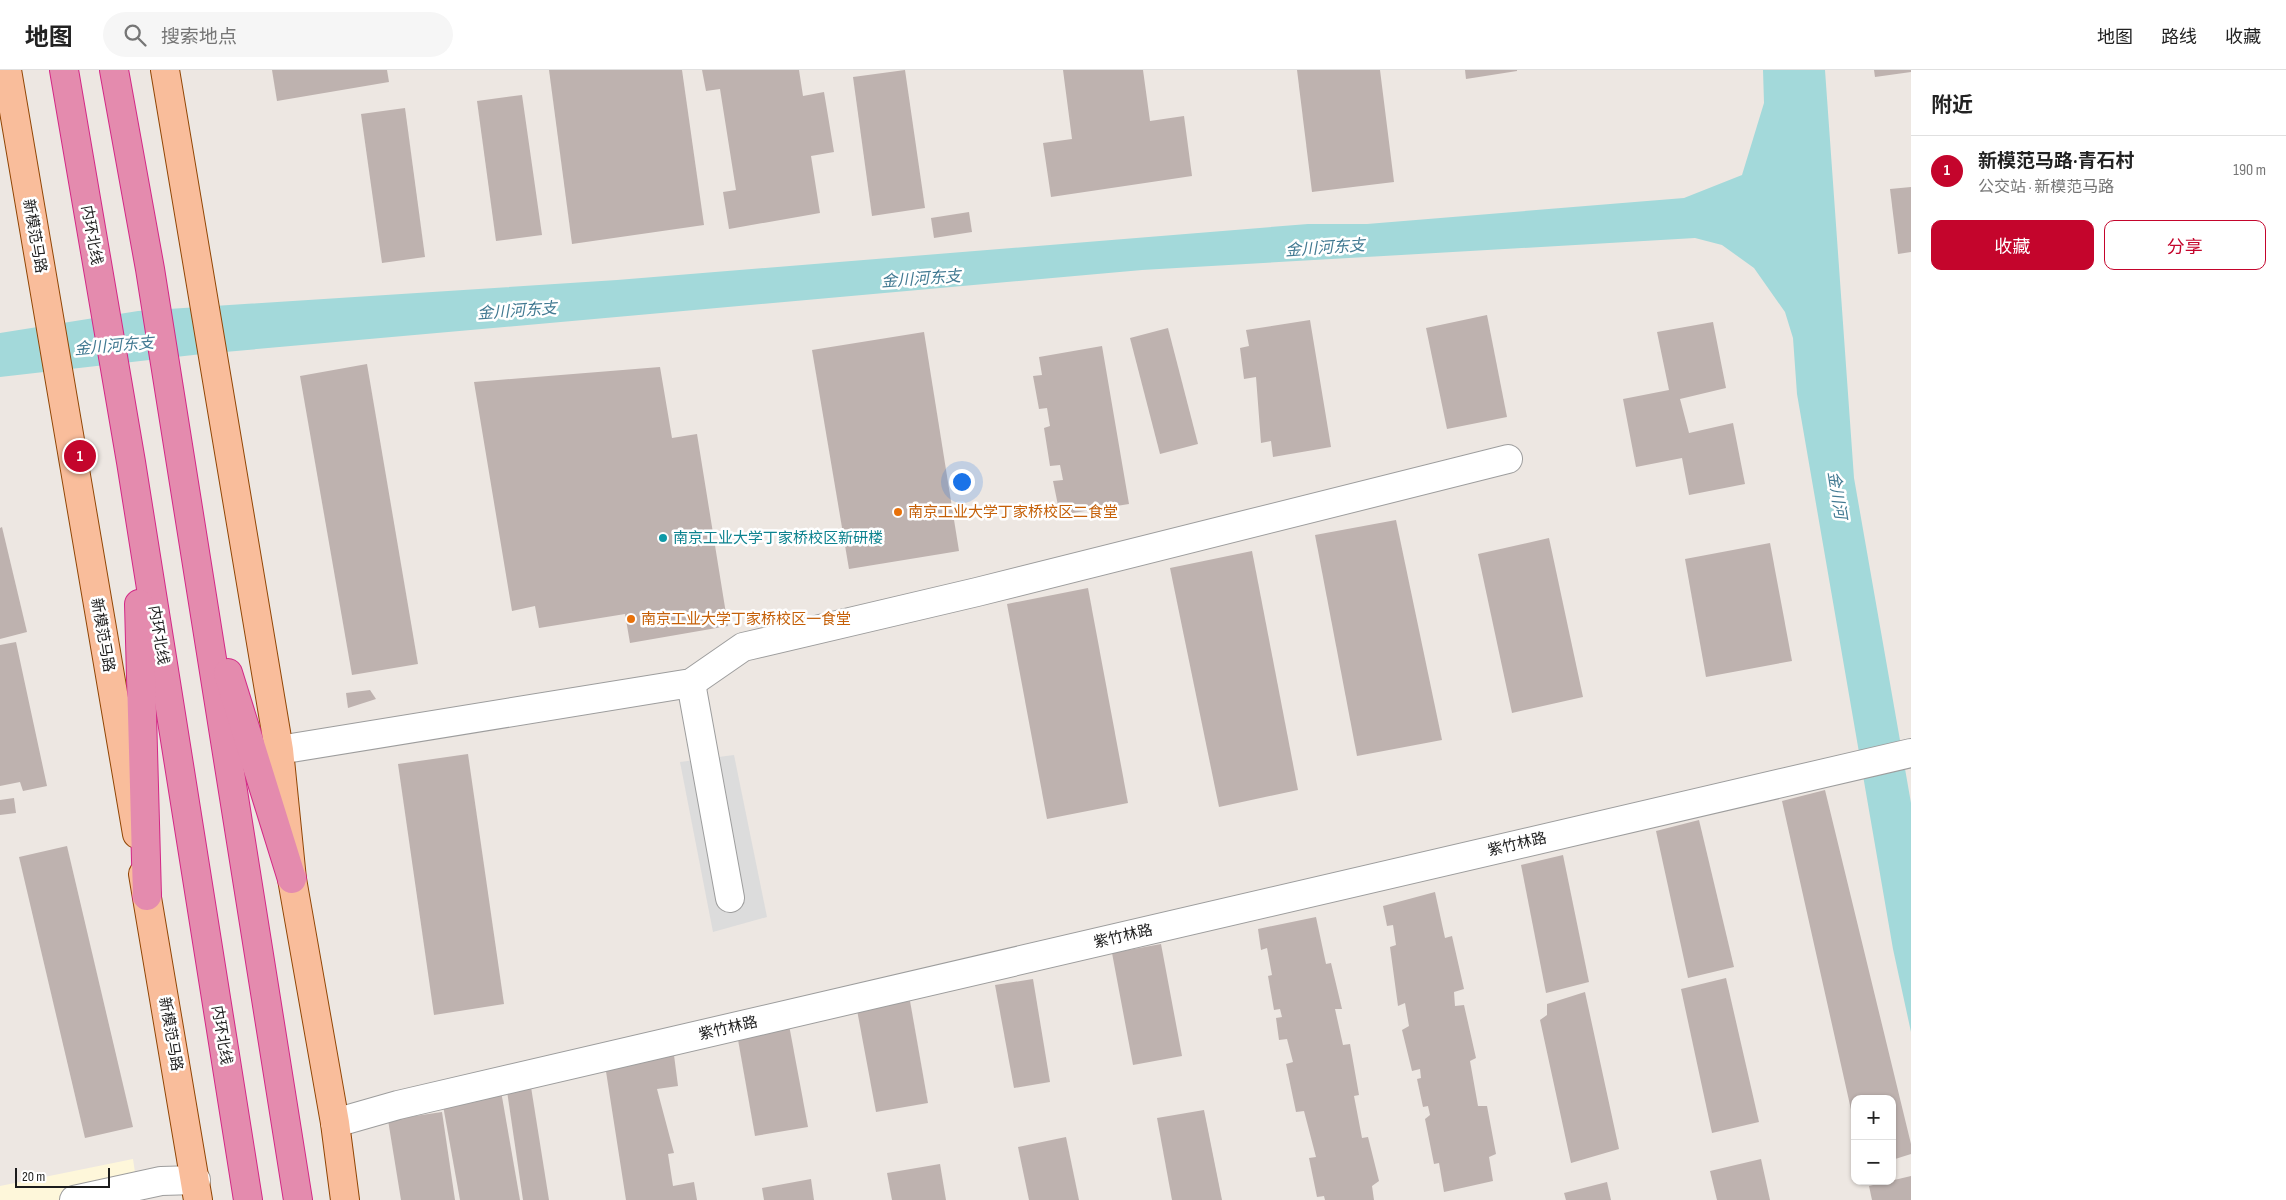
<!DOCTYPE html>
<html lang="zh">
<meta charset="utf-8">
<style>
:root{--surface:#fff;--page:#f6f6f6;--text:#222;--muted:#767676;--line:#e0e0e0;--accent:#c4052c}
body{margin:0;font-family:"Sofia Sans Condensed","Noto Sans SC",sans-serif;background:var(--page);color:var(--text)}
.controls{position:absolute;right:15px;bottom:15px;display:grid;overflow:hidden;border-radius:10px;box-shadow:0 1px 4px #0004}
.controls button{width:45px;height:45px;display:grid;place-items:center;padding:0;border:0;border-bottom:1px solid var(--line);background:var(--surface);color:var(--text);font:25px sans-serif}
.scale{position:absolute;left:15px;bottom:12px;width:95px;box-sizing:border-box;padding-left:5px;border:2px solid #1c1c1c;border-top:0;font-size:14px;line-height:18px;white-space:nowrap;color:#1c1c1c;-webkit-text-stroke:4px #fff;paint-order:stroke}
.you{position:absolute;left:961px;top:411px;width:18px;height:18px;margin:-12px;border:4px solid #fff;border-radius:50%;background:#1a73e8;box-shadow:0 0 0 8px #1a73e833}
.badge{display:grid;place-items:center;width:32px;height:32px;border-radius:50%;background:var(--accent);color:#fff;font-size:16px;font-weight:700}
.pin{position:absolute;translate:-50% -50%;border:2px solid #fff;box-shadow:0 1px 5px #0006}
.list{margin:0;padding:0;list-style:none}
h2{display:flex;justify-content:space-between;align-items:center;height:65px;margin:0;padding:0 20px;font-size:21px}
h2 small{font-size:16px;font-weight:400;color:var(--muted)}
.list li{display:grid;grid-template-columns:32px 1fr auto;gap:15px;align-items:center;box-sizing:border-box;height:70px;padding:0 20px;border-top:1px solid var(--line)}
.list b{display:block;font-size:19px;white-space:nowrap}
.list p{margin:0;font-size:16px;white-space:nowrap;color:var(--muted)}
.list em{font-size:16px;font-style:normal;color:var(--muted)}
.actions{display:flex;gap:10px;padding:15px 20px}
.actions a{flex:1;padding:11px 0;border:1px solid var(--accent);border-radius:10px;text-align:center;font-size:18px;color:var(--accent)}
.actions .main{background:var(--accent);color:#fff}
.icon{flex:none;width:28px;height:28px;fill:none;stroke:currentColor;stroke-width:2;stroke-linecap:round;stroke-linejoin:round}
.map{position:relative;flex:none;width:1911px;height:1130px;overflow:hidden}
header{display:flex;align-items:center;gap:30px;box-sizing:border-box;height:70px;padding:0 25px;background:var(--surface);border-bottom:1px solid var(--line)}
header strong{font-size:24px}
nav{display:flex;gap:28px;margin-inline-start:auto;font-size:18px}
.search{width:350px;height:45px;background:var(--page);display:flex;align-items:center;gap:12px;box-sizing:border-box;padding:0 18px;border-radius:28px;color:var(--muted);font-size:19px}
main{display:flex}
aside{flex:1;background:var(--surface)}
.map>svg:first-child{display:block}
.education{fill:#fef7da}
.parking{fill:#dcdcdc}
.water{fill:#a3d9da}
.building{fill:#beb2af}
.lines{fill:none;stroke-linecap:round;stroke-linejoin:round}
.minor-casing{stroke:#9d9d9d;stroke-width:30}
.major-casing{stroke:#914504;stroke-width:30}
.highway-casing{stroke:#d32886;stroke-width:30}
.minor{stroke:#fff;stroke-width:28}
.major{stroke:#f9bd9b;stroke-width:28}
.highway{stroke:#e48bae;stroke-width:28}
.food-dot{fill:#e8710a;stroke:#fff;stroke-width:2}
.culture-dot{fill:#0f9aa8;stroke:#fff;stroke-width:2}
.labels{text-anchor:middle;stroke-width:5;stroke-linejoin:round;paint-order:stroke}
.street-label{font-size:15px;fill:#1c1c1c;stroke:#fff}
.food-label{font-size:15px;fill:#c56008;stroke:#fff;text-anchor:start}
.culture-label{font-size:15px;fill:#0d838f;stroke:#fff;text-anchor:start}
.water-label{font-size:16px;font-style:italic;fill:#427a92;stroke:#fff}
</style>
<header>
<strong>地图</strong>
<div class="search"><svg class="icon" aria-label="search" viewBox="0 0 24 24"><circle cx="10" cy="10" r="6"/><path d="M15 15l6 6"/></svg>搜索地点</div>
<nav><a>地图</a><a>路线</a><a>收藏</a></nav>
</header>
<main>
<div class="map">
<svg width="1911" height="1130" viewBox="0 0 1911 1130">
<rect width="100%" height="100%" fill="#ede7e2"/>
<path class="education" d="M133,1089L139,1130H0V1116Z"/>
<path class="parking" d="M734,685L767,847L713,862L680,692Z"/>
<path class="water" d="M1763,0H1825L1854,408L1911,733V962L1893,879L1797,324L1793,268L1785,242L1754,198L1722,175L1695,168L1142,200L202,284L0,307V263L138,241L617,210L1308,154H1367L1684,128L1742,105L1764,33Z"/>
<g class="building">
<path d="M272,0H387L389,12L277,31Z"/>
<path d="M549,0H682L704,155L572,174Z"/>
<path d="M702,0H799L803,26L824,22L834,82L811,86L820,143L729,159L723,122L736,120L720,19L706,21Z"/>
<path d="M905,0L925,138L872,146L853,7Z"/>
<path d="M1063,0H1143L1150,51L1184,46L1192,106L1051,127L1043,73L1072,69Z"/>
<path d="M1297,0H1380L1394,112L1312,122Z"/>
<path d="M1465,0H1517V1L1466,9Z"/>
<path d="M1874,0H1911V2L1875,7Z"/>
<path d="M522,25L542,165L496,171L477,31Z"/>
<path d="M405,38L425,187L382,193L361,44Z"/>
<path d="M1911,117V182L1898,184L1890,119Z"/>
<path d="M969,142L972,162L934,168L931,148Z"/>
<path d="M1487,245L1507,347L1447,359L1426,258Z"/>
<path d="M1310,250L1331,377L1273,387L1271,371L1261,373L1256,307L1244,309L1240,278L1249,276L1246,260Z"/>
<path d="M1713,252L1726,318L1680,329L1689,363L1733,353L1745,414L1689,425L1682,388L1636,397L1623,329L1669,320L1657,262Z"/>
<path d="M1168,258L1198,374L1160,384L1130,268Z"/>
<path d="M924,262L959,481L849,499L812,280Z"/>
<path d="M1102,276L1129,434L1060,445L1053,411L1063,410L1060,395L1050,396L1044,358L1050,356L1047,338L1039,339L1033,306L1042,305L1039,287Z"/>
<path d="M367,294L418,594L352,605L300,306Z"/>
<path d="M660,297L672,368L697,364L728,556L630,573L625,544L539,558L535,536L512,541L474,312Z"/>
<path d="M1396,450L1442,670L1357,686L1315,465Z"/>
<path d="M2,457L27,562L0,569V458Z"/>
<path d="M1549,468L1583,627L1512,643L1478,484Z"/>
<path d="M1770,473L1792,591L1706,607L1685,489Z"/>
<path d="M1252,481L1298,720L1219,737L1170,498Z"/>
<path d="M1088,518L1128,733L1047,749L1007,534Z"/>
<path d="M16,572L47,716L23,721L20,712L0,716V575Z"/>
<path d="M370,620L376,629L348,638L346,623Z"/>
<path d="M468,684L504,934L434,945L398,694Z"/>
<path d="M1825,720L1911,1074V1084L1892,1090V1029H1855L1854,1053L1782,731Z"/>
<path d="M14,728L16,743L0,745V730Z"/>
<path d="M1699,750L1734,897L1688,908L1656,761Z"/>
<path d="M67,776L133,1057L85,1068L19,787Z"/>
<path d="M1563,785L1589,912L1546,923L1521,795Z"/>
<path d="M1435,822L1445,868L1452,866L1464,919L1454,922L1455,936L1464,935L1476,988L1470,991L1478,1036H1487L1496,1084L1489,1087L1493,1111L1444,1122L1439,1093L1434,1094L1425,1049L1430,1045L1428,1036L1423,1037L1417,1009L1421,1008L1420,999L1412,1001L1402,960L1409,956L1405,933L1398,936L1390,877L1396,875L1393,855L1387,856L1383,836Z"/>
<path d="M1316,847L1326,894L1331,893L1342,939H1335L1343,975L1350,974L1359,1025L1354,1026L1362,1068L1368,1067L1379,1111L1372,1116L1374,1130H1325L1324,1126L1317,1127L1309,1088L1316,1087L1304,1041L1296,1042L1286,994L1293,992L1287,969L1279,970L1276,948L1282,947L1280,939L1274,940L1268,906L1272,905L1267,878L1261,880L1258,859Z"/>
<path d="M1161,874L1182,986L1133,995L1112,883Z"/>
<path d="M1726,908L1759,1052L1712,1063L1681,919Z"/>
<path d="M1033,909L1050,1012L1014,1018L995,915Z"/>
<path d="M1585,922L1619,1079L1571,1093L1540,950L1547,945V934Z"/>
<path d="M910,931L928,1033L876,1042L857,940Z"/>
<path d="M789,955L808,1057L755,1066L737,964Z"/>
<path d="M674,985L678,1016L657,1019L674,1083L668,1084L673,1116L694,1112L697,1130H626L605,995Z"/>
<path d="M531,1017L549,1130H523L507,1021Z"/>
<path d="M501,1021L520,1130H460L442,1030Z"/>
<path d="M1204,1040L1222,1130H1172L1157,1048Z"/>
<path d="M442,1042L455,1130H401L388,1050Z"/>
<path d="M1066,1067L1079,1130H1029L1018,1077Z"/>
<path d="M1761,1089L1770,1130H1717L1710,1101Z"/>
<path d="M940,1094L946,1130H892L887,1103Z"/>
<path d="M1911,1106V1130H1872L1869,1116Z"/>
<path d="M811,1109L814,1130H764L762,1118Z"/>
<path d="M1607,1112L1611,1130H1566L1564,1123Z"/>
</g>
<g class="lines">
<g class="minor-casing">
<g id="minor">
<path d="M691,613L730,828"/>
<path d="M279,680L691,613L743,577L977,522L1508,389"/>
<path d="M335,1053L398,1035L1911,683"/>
<path d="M74,1130L161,1111L196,1110"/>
</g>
</g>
<g class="major-casing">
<g id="major">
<path d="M7,0L137,764"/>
<path d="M165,0L279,680L292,809L335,1053L345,1130"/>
<path d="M143,804L198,1130"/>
</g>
</g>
<g class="highway-casing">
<g id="highway">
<path d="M64,0L131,392L248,1130"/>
<path d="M114,0L150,199L298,1130"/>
<path d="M139,534L147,826"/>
<path d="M228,603L292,809"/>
</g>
</g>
<use href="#minor" class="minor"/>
<use href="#major" class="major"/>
<use href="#highway" class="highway"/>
</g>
<g class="food-dot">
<circle cx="898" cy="442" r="5"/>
<circle cx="631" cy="549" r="5"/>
</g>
<circle class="culture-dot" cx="663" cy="468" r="5"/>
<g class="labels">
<g class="street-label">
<text transform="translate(92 165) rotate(80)" y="5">内环北线</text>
<text transform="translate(35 166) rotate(80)" y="5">新模范马路</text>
<text transform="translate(103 565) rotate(80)" y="5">新模范马路</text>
<text transform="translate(159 565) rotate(81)" y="5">内环北线</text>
<text transform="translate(1517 774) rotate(-13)" y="5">紫竹林路</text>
<text transform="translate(1123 866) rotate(-13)" y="5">紫竹林路</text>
<text transform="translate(728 958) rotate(-13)" y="5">紫竹林路</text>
<text transform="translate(171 964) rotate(80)" y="5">新模范马路</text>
<text transform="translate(222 965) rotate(81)" y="5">内环北线</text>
</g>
<g class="food-label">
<text x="908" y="447">南京工业大学丁家桥校区二食堂</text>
<text x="641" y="554">南京工业大学丁家桥校区一食堂</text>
</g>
<g class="culture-label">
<text x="673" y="473">南京工业大学丁家桥校区新研楼</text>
</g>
<g class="water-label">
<text transform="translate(1325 177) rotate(-4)" y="6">金川河东支</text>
<text transform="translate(921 208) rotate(-4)" y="6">金川河东支</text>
<text transform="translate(517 240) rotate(-4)" y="6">金川河东支</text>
<text transform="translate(114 275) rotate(-5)" y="6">金川河东支</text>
<text transform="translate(1838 425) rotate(81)" y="6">金川河</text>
</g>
</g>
</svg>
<div class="controls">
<button>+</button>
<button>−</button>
</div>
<div class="scale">20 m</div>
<div class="you"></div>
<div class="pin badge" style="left:80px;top:386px">1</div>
</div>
<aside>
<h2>附近<small></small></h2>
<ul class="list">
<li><span class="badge">1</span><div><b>新模范马路·青石村</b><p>公交站 · 新模范马路</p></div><em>190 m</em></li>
</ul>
<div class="actions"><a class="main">收藏</a><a>分享</a></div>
</aside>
</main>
